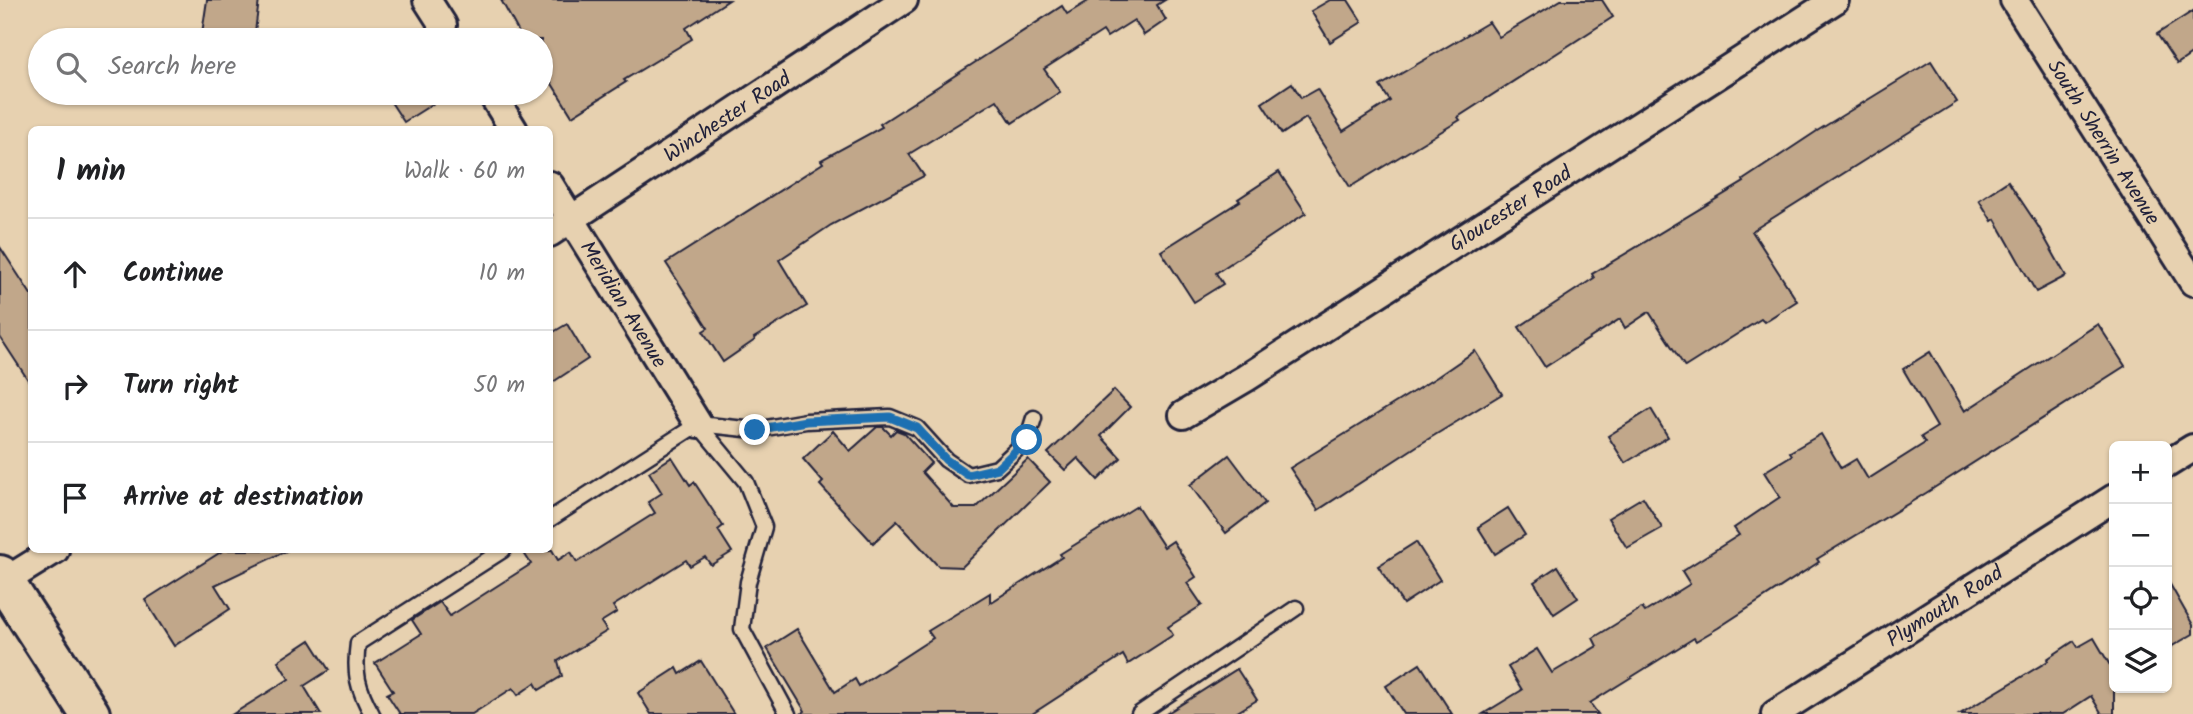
<!DOCTYPE html>
<meta charset="utf-8">
<style>
:root{--surface:#fff;--page:#f6f6f6;--text:#202124;--muted:#757577;--line:#e0e0e0}
body{margin:0;font-family:Kalam,sans-serif;background:var(--page);color:var(--text)}
.controls{position:absolute;right:21px;bottom:21px;display:grid;overflow:hidden;border-radius:10px;box-shadow:0 2px 5px #0004}
.controls button{width:63px;height:63px;display:grid;place-items:center;padding:0;border:0;border-bottom:2px solid var(--line);background:var(--surface);color:var(--text);font:35px sans-serif}
.stop{position:absolute;width:21px;height:21px;margin:-16px;border:5px solid #1f6fb2;border-radius:50%;background:#fff}
.stop.end{background:#1f6fb2;border-color:#fff;box-shadow:0 2px 7px #0008}
.list{margin:0;padding:0;list-style:none}
h2{display:flex;justify-content:space-between;align-items:center;height:91px;margin:0;padding:0 28px;font-size:30px}
h2 small{font-size:23px;font-weight:400;color:var(--muted)}
.list li{display:grid;grid-template-columns:46px 1fr auto;gap:21px;align-items:center;box-sizing:border-box;height:112px;padding:0 28px;border-top:2px solid var(--line)}
.list b{display:block;font-size:26px;white-space:nowrap}
.list em{font-size:23px;font-style:normal;color:var(--muted)}
.icon{flex:none;width:38px;height:38px;fill:none;stroke:currentColor;stroke-width:2;stroke-linecap:round;stroke-linejoin:round}
.map{position:relative;flex:none;width:2193px;height:714px;overflow:hidden}
.search{position:absolute;background:var(--surface);box-shadow:0 2px 5px #0004;left:28px;top:28px;width:525px;height:77px;display:flex;align-items:center;gap:18px;box-sizing:border-box;padding:0 24px;border-radius:38px;color:var(--muted);font-size:26px}
.panel{position:absolute;background:var(--surface);box-shadow:0 2px 5px #0004;left:28px;top:126px;width:525px;height:427px;border-radius:10px}
.map>svg:first-child{display:block}
.building{fill:#c1a78a;stroke:#22223b;stroke-width:2}
.lines{fill:none;stroke-linecap:round;stroke-linejoin:round}
.lane-casing{stroke:#22223b;stroke-width:19}
.street-casing{stroke:#22223b;stroke-width:32}
.secondary-casing{stroke:#22223b;stroke-width:44}
.lane{stroke:#e7d1b0;stroke-width:14}
.street{stroke:#e7d1b0;stroke-width:26}
.secondary{stroke:#e7d1b0;stroke-width:38}
.route{stroke:#1f6fb2;stroke-width:9}
.labels{text-anchor:middle;stroke-width:6;stroke-linejoin:round;paint-order:stroke}
.street-label{font-size:21px;fill:#22223b;stroke:#e7d1b0}
</style>
<div class="map">
<svg width="2193" height="714" viewBox="0 0 2193 714">
<rect width="100%" height="100%" fill="#e7d1b0"/>
<filter id="ink" filterUnits="userSpaceOnUse"><feTurbulence type="fractalNoise" baseFrequency=".0143" numOctaves="2"/><feDisplacementMap in="SourceGraphic" scale="14" xChannelSelector="R" yChannelSelector="G"/><feConvolveMatrix kernelMatrix="1 2 1 2 8 2 1 2 1" color-interpolation-filters="sRGB"/></filter>
<g filter="url(#ink)">
<g class="building">
<path d="M207,0H259L254,40H201Z"/>
<path d="M501,0H729L686,28L692,39L624,80L626,82L572,116L541,66V40H523Z"/>
<path d="M1090,0H1165L1157,5L1166,20L1144,35L1134,20L1107,37L1103,31L1044,69L1060,92L1012,123L997,100L909,154L924,176L831,225L779,260L807,306L754,338L755,340L723,362L703,331L708,328L666,263L823,163L821,160L882,127L880,124L1062,6L1067,14Z"/>
<path d="M1330,0H1348L1362,22L1330,42L1311,11Z"/>
<path d="M1561,0H1602L1613,17L1458,117L1460,120L1350,187L1306,118L1282,134L1262,103L1292,83L1301,98L1317,89L1343,131L1390,101L1380,86L1489,22L1499,37Z"/>
<path d="M2193,11V53L2177,64L2157,34Z"/>
<path d="M1931,61L1957,102L1752,231L1797,301L1764,322L1761,319L1685,367L1649,312L1625,328L1620,319L1545,367L1519,327L1594,278L1592,274L1744,182L1743,180L1817,131Z"/>
<path d="M385,93H450L404,122Z"/>
<path d="M1279,172L1306,213L1216,273L1223,284L1194,302L1161,251L1240,201L1238,199Z"/>
<path d="M2008,181L2038,226L2066,276L2036,292L1995,219L1992,221L1979,200Z"/>
<path d="M0,247L32,296V386L0,337Z"/>
<path d="M567,324L588,359L550,384V334Z"/>
<path d="M2098,324L2125,366L1926,493L1817,559L1819,562L1718,628L1696,641L1694,638L1590,703L1598,714H1483L1522,690L1508,667L1537,649L1552,673L1597,646L1593,638L1642,608L1645,612L1690,584L1682,571L1739,535L1734,528L1780,497L1764,472L1792,455L1790,452L1821,434L1841,468L1856,459L1868,479L1925,443L1921,437L1937,427L1903,369L1930,352L1965,411Z"/>
<path d="M1475,351L1502,394L1417,446L1318,510L1290,468L1437,377Z"/>
<path d="M1114,390L1130,407L1101,436L1121,458L1098,480L1078,458L1065,470L1048,453Z"/>
<path d="M1651,409L1668,437L1625,463L1608,436Z"/>
<path d="M877,427H883L891,435L896,430L904,433L931,463L922,472L954,508H976L1028,459L1050,482L962,567L938,566L897,521L873,543L820,485L823,482L803,459L833,431L850,451Z"/>
<path d="M1229,455L1265,503L1226,533L1190,485Z"/>
<path d="M672,457L690,485L694,482L723,526L718,530L732,552L711,565L705,557L690,566L686,560L613,606L617,612L601,622L607,631L558,661L562,676L539,690L535,683L518,695L513,688L472,714H400L387,694L393,691L375,663L421,634L412,620L440,602L450,616L531,564L522,550H552L558,560L571,552L577,562L655,513L648,502L662,493L649,472Z"/>
<path d="M1643,497L1662,528L1627,548L1608,518Z"/>
<path d="M1137,506L1164,547L1173,541L1196,577L1187,583L1202,605L1168,627L1173,635L1128,664L1123,655L1032,714H801L805,711L767,648L797,629L835,692L855,679L859,686L933,638L928,631L990,593V603L1062,557L1060,554Z"/>
<path d="M1508,508L1525,535L1495,554L1478,527Z"/>
<path d="M1416,542L1440,580L1403,604L1378,566Z"/>
<path d="M224,550H288L215,585L230,609L174,646L145,600Z"/>
<path d="M1558,566L1578,598L1554,614L1534,582Z"/>
<path d="M2167,579L2193,625V634L2167,649Z"/>
<path d="M2094,638L2114,672V714H2102L2091,696L2063,714H1960L2048,661L2047,659L2074,641L2078,647Z"/>
<path d="M310,640L329,670L304,686L321,714H233L289,679L278,661Z"/>
<path d="M701,661L734,714H651L638,693L677,668L680,674Z"/>
<path d="M1420,664L1452,714H1404L1386,686Z"/>
<path d="M1237,669L1257,700L1234,714H1166Z"/>
</g>
<g class="lines">
<g class="lane-casing">
<g id="lane">
<path d="M698,424L746,482L764,527L748,582L742,629L788,714"/>
<path d="M550,519L698,424L755,430L806,421L890,417L917,428L946,460L968,475L997,468L1027,440L1034,418"/>
<path d="M372,714C357,687 354,673 358,643L503,550"/>
<path d="M1139,714L1296,608"/>
</g>
</g>
<g class="street-casing">
<g id="street">
<path d="M427,0L443,25"/>
<path id="s1" d="M2014,0L2193,282"/>
<path d="M491,93L514,130"/>
<path id="s2" d="M550,185L698,424"/>
<path id="s3" d="M550,233L904,0"/>
<path id="s4" d="M1183,415L1246,378L1835,0"/>
<path d="M2167,464L2193,448"/>
<path d="M0,584L55,550"/>
<path id="s5" d="M1775,714L2114,498"/>
</g>
</g>
<g class="secondary-casing">
<path id="secondary" d="M0,575L90,714"/>
</g>
<use href="#lane" class="lane"/>
<use href="#street" class="street"/>
<use href="#secondary" class="secondary"/>
</g>
</g>
<g class="lines" filter="url(#ink)">
<path class="route" d="M755,430L806,421L890,417L917,428L946,460L968,475L998,468L1027,440"/>
</g>
<g class="labels">
<g class="street-label">
<text dy="7" stroke="none"><textPath href="#s3" startOffset="212">Winchester Road</textPath></text>
<text dy="7" stroke="none"><textPath href="#s1" startOffset="168">South Sherrin Avenue</textPath></text>
<text dy="7" stroke="none"><textPath href="#s4" startOffset="387">Gloucester Road</textPath></text>
<text dy="7" stroke="none"><textPath href="#s2" startOffset="140">Meridian Avenue</textPath></text>
<text dy="7" stroke="none"><textPath href="#s5" startOffset="201">Plymouth Road</textPath></text>
</g>
</g>
</svg>
<div class="controls">
<button>+</button>
<button>−</button>
<button><svg class="icon" aria-label="locate" viewBox="0 0 24 24"><circle cx="12" cy="12" r="6"/><path d="M12 2v4M12 18v4M2 12h4M18 12h4"/></svg></button>
<button><svg class="icon" aria-label="layers" viewBox="0 0 24 24"><path d="M12 4l9 5-9 5-9-5zM3 14l9 5 9-5"/></svg></button>
</div>
<div class="stop" style="left:1027px;top:440px"></div>
<div class="stop end" style="left:755px;top:430px"></div>
<div class="search"><svg class="icon" aria-label="search" viewBox="0 0 24 24"><circle cx="10" cy="10" r="6"/><path d="M15 15l6 6"/></svg>Search here</div>
<section class="panel">
<h2>1 min<small>Walk · 60 m</small></h2>
<ul class="list">
<li><svg class="icon" aria-label="ahead" viewBox="0 0 24 24"><path d="M12 20V5M6 11l6-6 6 6"/></svg><div><b>Continue</b></div><em>10 m</em></li>
<li><svg class="icon" aria-label="right" viewBox="0 0 24 24"><path d="M7 20v-9h11M14 6l5 5-5 5"/></svg><div><b>Turn right</b></div><em>50 m</em></li>
<li><svg class="icon" aria-label="arrive" viewBox="0 0 24 24"><path d="M6 21V4h12l-3 4 3 4H6"/></svg><div><b>Arrive at destination</b></div></li>
</ul>
</section>
</div>
